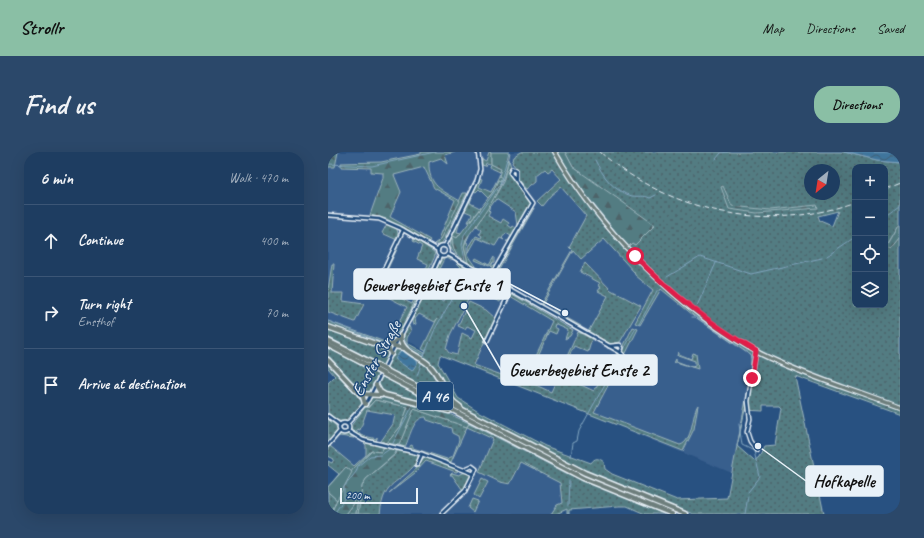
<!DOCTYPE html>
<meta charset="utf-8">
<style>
:root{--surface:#1e3d61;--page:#2b486a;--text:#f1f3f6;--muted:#a1aebd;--line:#3c5676;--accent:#8abfa5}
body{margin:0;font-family:Caveat,sans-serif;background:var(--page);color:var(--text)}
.controls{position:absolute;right:12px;top:12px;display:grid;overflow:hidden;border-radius:8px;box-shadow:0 4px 16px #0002}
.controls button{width:36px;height:36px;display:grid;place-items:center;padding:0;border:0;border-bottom:1px solid var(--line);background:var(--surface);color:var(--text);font:20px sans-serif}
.compass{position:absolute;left:476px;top:12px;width:36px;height:36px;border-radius:50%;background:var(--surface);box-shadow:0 4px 16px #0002;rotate:210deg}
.scale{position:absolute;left:12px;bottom:10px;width:78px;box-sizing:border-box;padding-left:4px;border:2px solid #e8f1f8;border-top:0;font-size:11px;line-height:14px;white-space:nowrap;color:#e8f1f8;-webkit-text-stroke:3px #1f4a7a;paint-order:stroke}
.stop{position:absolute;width:12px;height:12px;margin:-9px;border:3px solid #e11d48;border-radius:50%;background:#fff}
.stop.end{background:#e11d48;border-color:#fff;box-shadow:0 1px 4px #0008}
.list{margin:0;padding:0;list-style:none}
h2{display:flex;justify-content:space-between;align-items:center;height:52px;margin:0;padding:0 16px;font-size:17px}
h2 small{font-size:13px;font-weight:400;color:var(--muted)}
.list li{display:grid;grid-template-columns:26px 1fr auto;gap:12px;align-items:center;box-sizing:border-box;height:72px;padding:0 16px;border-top:1px solid var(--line)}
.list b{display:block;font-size:15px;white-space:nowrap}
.list p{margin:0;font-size:13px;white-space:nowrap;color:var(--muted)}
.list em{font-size:13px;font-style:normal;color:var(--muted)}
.icon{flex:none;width:22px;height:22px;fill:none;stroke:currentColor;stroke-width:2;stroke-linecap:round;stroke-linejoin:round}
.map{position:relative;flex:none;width:572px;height:362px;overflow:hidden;border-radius:16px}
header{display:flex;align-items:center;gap:24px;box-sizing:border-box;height:56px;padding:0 20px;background:var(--accent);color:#111}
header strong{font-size:19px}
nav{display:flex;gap:22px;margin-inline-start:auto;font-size:14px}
.intro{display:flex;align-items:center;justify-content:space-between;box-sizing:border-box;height:96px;padding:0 24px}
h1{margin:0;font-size:28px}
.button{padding:10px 18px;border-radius:16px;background:var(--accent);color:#111;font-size:14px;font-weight:700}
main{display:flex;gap:24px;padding:0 24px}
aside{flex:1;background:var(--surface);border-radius:16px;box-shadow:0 4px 16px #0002}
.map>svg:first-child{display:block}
.built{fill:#395e8d}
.grass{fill:url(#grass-dots);stroke:#9db6bd;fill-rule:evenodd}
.forest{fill:url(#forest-firs);stroke:#9db6bd}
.pitch{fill:#527b82;stroke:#9db6bd}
.water{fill:url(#water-waves);stroke:#83a7c1}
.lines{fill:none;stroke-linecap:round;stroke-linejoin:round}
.stream{stroke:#83a7c1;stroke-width:1}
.minor-casing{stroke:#e8f1f8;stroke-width:5.5}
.major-casing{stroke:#e8f1f8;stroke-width:6}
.highway-casing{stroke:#e8f1f8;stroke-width:7}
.minor{stroke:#1f4a7a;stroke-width:2.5}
.major{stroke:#6d7e7c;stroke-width:3.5}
.highway{stroke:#6d7e7c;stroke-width:4}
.rail{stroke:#e8f1f8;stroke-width:1;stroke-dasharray:6 3;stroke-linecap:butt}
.highway-bridge-casing{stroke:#e8f1f8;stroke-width:7;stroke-linecap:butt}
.highway-bridge{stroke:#6d7e7c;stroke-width:4}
.route{stroke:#e11d48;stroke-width:5}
.labels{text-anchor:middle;stroke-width:3;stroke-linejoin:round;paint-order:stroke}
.shield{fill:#1f4a7a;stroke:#acbfd2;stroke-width:1}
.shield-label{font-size:16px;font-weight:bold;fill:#e8f1f8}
.street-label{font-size:17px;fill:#e8f1f8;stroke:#1f4a7a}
.leader{fill:none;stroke:#e8f1f8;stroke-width:1.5}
.callout-dot{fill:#e8f1f8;stroke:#1f4a7a;stroke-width:1.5}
.callout{fill:#e8f1f8;stroke:#e8f1f8;stroke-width:1.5}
.callout-label{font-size:18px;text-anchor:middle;font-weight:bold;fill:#111}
</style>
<header>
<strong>Strollr</strong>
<nav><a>Map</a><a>Directions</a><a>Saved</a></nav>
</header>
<div class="intro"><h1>Find us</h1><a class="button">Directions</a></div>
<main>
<aside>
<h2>6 min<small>Walk · 470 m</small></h2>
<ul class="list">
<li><svg class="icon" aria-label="ahead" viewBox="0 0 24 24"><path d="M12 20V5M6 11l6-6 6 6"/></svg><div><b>Continue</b></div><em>400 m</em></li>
<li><svg class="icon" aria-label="right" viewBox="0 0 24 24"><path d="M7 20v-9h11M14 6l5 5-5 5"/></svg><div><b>Turn right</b><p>Ensthof</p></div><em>70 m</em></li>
<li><svg class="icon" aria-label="arrive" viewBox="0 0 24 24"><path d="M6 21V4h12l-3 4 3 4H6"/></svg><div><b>Arrive at destination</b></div></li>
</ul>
</aside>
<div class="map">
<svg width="572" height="362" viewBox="0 0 572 362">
<defs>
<pattern id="grass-dots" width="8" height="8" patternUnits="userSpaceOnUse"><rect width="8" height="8" fill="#527b82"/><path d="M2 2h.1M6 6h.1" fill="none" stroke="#4d6469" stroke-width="1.8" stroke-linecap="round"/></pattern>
<pattern id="forest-firs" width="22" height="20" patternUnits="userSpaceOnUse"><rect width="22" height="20" fill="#527b82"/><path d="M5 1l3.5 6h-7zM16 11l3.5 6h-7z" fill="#4d6469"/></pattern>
<pattern id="water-waves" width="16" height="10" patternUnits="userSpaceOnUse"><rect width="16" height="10" fill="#40769d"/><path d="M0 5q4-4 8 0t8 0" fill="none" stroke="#435f74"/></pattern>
</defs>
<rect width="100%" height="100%" fill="#285181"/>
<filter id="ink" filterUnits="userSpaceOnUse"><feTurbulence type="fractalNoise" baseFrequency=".025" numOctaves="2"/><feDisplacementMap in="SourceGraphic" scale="8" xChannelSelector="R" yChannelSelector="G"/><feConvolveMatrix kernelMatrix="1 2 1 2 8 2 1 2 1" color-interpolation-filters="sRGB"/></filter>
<g filter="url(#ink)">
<g class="built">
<path d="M0,0H220L272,73L370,167L422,203L424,207L421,232L404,321L260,262L94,197L69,182L57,190L0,169V160L27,170L36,152L15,149L4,141L6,112H4L0,138Z"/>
<path d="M43,246L79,250L119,261L238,320L239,358L231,362H30L34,334L25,317L0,296L11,283L22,284L25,280L22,276L23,272Z"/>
</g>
<g class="grass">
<path d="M161,0H163V12L173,17L172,20L161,15L162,12L158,11L157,14L154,13V7L158,9Z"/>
<path d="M193,0H226L276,72L318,118L382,171L414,193L467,218L468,215C403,191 349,144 300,95L304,91L307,93L254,21L245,15L237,0H516L549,8L572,10V72L559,94L563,97L572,87V262L467,224L496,362H365L284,331L241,312L134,255C117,243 117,227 104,213C96,204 83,201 74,191V183L81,174L83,179L79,186V191L97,201L98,199L94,197L109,167L107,170L91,162L87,167L88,172L85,173L84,169L96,142L105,146L108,145L109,140L112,141L110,147L116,149L121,139L115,136L113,140L110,138L112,134L108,131L102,139L103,140H99L98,138L103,128L110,131V127L118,134L123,129L121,135L123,137L128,130L111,121L108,123L106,126L108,127L104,126L113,108L120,105L123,107V108L119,106L116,107L111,117L112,120L114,121L115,120L129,126L131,122L127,119L128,116L131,118L133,115L126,108L150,123L151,126L122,183L118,197L121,201L129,203L134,181L144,186L148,178L139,174L137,177L130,174L141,150L158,158L167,166L146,213L193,230L196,229L224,169L182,144L177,155L182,142H184L245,178L242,184L237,187L240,178L227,172L226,175L230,177L228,182L221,179L199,229L223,240L250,180L264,187L260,200L246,194L234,219L242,223L240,227L266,239L273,226L277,228L287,210L282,207L285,203L288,205L290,202L294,204L292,211L266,260L352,293C365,290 364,261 370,253L366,277L355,299L112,203L110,211L130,246L152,260L217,294L263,311C267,305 271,306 276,310L277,317L284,322L349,348L399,346L421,232L423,207L422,203L370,167L333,137L312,173L307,171L325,138L307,123L306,120L276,87L253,107L245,98L214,153L213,152L244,98L241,95L258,64L233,35L223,43L214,54L209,49L233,27L224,17L220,20L217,17L209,23V29L199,37L190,27V17L184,10L186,5ZM527,15H557V153H527ZM482,18H506V42H482ZM510,59L504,74L492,69L490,64ZM435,254H451L453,256L447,293L436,294L431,305L426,309L409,294L417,258L435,259Z"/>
<path d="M181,7L183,14L180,21L203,48V51L190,73L188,60L168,47L160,58L162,60L160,64L173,71L175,67L181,71L180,73L184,76L185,74L189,77L180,90L178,89H180L183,84L178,81L174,86L176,88L172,86L167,94L149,86L141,100V95L148,84L153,86L154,84L151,82L153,78L148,74L169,41L175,30Z"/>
<path d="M171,24L174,25L172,29L170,28L168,36L160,46L151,37L148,40L146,39L152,26L154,27L151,35L163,40Z"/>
<path d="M135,41H139L117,86L113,92H106L113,87Z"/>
<path d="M144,45L142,51L152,56L141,70H140L144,62L137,59Z"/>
<path d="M206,56L168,123V126L184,135L182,136L167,127L166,123Z"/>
<path d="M132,68L129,80L133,81L129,86L125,84L124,91L129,103C115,94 127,80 132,68Z"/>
<path d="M59,72L69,77L70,82L67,87L54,81Z"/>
<path d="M141,83L138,90L140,91C136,102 144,107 149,116L140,111L136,94Z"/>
<path d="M86,86L106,100L107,104L79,167L74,176L62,188L79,155L48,139L69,94L70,95L51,135L84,152L100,112L89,107L94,94L85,89Z"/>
<path d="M166,105V111L163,112L166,114L161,123L153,118L154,115V117L160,121L164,116L163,113L161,114L147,108L148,106L161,113Z"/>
<path d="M106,111C103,129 83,167 71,182Z"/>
<path d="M257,111L283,138L313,154L292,190L282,192L260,180L280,144L270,139L273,135L271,134L272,131L252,120Z"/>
<path d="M4,112H6L4,141H16L15,149L36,152L27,170L0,160V138Z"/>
<path d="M164,139L175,145L172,150L162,144Z"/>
<path d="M225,158L253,174L252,176L224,160Z"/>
<path d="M0,169L57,190L53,192L0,174Z"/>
<path d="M305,175L310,177L298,201L296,200V193Z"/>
<path d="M0,177L60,198V203L56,211L59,212L67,197L73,196L100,215L121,250L0,185Z"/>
<path d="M0,196L110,254L57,242L52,238L50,234L53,226L50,224L42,240L34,241L0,206Z"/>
<path d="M350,200L351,202L363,207L365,201L368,202L370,217L348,210L346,211L348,207V209L364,215L367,214V209L350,203L349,204Z"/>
<path d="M0,211L33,246L35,251L17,269H10L0,261V231L7,224L0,216Z"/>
<path d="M47,248L80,255L73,274L59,291L53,289L65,272L67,263L39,258L32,278L29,277L28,280L32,281V283L49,287V285L48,289C40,287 25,284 22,275L38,254L40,256Z"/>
<path d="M86,257L139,275L141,271L238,321L336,362H317L299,354H291L241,358V362H239V357L228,362H223L229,353L234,351L232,331L193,311L182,332L172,330L151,320L165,287L139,275L123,310L81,296L83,293L85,294V296L119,307L125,304L131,288L130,284L124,281L123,276L99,268L98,265C85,265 82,285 77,295L71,293Z"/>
<path d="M0,267L8,274L10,280L0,292Z"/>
<path d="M11,282H19L26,286L11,284L2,294L26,314L38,303V293L35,290L56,295L53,300L43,299L24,320L18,315L0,335L11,322L0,313V309L4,311L6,307L0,304V294Z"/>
<path d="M70,297L88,302L90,306L89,310C71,334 56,326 52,362H30L34,334L38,327L68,302Z"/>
<path d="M95,306L104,307L130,317V319L128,320L98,309L87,321L61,341L86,319Z"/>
<path d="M137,320L142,323C143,332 133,341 127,348V345L128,346L134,337L124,323H122L124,321L131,323Z"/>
<path d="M154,327L160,330L151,347L146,343Z"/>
<path d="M0,340L9,348L3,362H0Z"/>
<path d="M26,346H30L28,362H18L25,353Z"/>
<path d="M144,347L150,349L145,360L140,356Z"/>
</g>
<g class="forest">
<path d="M0,0H10L7,15H0Z"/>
<path d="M93,0H127L117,3L120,12L113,6L101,10C100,34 114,38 132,49L113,87H111L127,48L106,36L96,15L66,23L73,40L62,65L102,88L100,91L59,67L42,63L55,26V21L43,20V16L13,15V11L53,10L93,2Z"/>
<path d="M163,0H182C176,36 159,59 138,87L136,94L140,111C129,103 123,98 125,84L129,86L165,40L170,28L172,29L174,26L171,24L173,17L163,12Z"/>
<path d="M229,0H237L245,15L327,73L307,93L304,91L300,95L253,37Z"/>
<path d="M395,34L404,54L442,58L489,53L490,56L429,61L401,57L393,35Z"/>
<path d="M572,72V87L563,98L559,95Z"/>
<path d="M52,243L119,261L141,271L139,275L86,257L71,293L59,291L73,274L80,255L47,248L39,256L38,254L45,244Z"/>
<path d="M56,295L69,297L67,302L38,327L34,334L30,362H28L30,346H26L25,353L18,362H3L14,335L25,317L44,299L53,300Z"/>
</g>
<path class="pitch" d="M18,315L24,320L9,348L0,340V335Z"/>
<g class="water">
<path d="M516,0H572V10L549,8Z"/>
<path d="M73,198L90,210L84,219L67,207Z"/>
</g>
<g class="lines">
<g class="stream">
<path d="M388,7L393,1L400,0"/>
<path d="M267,8C275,24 285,39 304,44C311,45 316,43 322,46L328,43"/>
<path d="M0,12L44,14L107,0"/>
<path d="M557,64L572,53"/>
<path d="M499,104L527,85"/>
<path d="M137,108L134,93L136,83L172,32L181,0"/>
<path d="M339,125L372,105L423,122L494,106"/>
<path d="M369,154L388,111"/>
<path d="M364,165H368L423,203L425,210"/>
<path d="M0,169L55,191L60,190L66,185"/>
<path d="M311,172L330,137"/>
<path d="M76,187L80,194L97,203"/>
<path d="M295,199L308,176"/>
<path d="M95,206L107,177L134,129L138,116"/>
<path d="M89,224L94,209"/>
<path d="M411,272L414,293L426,299L432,325L420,340"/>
<path d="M64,293L84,255"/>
<path d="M243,305L245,291L249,289L251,279L293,203"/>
<path d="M240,354L241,328"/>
<path d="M240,360L241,362"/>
<path d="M6,362L16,347V335L28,320L30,314L42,304L53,303L63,296"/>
<path d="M417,362L420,344"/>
</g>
<g class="minor-casing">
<g id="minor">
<path d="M0,63L51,67L72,76L110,98"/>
<circle cx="115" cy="99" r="5.5"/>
<path d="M117,94L149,28L152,17L150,0"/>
<path d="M120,102L292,200L295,203V208"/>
<path d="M53,122L45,124L43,129L47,131L51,128L75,78"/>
<path d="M162,126L205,51L182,20L184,16L188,18V28"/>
<path d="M73,183L93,146L112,104"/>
<path d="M159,189L183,138"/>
<path d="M281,194L292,193L294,196L292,200"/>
<path d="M0,264L12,273"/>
<circle cx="16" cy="276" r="5"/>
<path d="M19,272L40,248L70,188"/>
<path d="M20,279L35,288L94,302L146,322"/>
<path d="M0,293L12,279"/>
<path d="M428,298L422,289L419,280L422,267L420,249L428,199"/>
<path d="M89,313L94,302"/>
<path d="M114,361L137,339L148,317L144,314L137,317"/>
</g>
</g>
<g class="major-casing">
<path id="major" d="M227,0C271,77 354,161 433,202C477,224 526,238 572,256"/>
</g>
<g class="highway-casing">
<g id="highway">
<path d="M0,175L56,195L62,193L71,186"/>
<path d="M73,183C70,199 91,203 101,213C115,226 114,243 132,255"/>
<path d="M0,189L50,214"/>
<path d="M0,193L48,218"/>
<path d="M66,194L76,196"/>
<path d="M57,195L61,197L63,202"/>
<path d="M0,208L35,245L37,252"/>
<path d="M61,220L257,321L357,362"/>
<path d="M59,224L255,326L344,362"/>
<path d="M48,233L52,240L57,243L121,259"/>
<path d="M32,242L53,243"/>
</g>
</g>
<use href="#minor" class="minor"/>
<use href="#major" class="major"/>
<use href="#highway" class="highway"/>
<g class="rail">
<path d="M272,0C341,60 440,82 527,50"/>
<path d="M557,37L572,31"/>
</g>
<g class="highway-bridge-casing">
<g id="highway-bridge">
<path d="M50,214L61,220"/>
<path d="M48,218L59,224"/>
</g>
</g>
<use href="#highway-bridge" class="highway-bridge"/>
</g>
</g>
<g class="lines" filter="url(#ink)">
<path class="route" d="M307,104C343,141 384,173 428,199L424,226"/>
</g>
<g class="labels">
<rect class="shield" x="89" y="230" width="36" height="28" rx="3"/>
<g class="shield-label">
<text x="107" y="250">A 46</text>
</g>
<g class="street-label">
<text transform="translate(48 206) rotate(-61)" y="6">Enster Straße</text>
</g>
</g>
<path class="leader" d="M237 161L182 132M136 154L173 218M430 294L478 329"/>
<g class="callout-dot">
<circle cx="237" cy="161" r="4"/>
<circle cx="136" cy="154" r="4"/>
<circle cx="430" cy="294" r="4"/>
</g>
<g class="callout">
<rect x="26" y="117" width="156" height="30" rx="4"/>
<rect x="173" y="203" width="156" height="30" rx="4"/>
<rect x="478" y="314" width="77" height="30" rx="4"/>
</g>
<g class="callout-label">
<text x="104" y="139">Gewerbegebiet Enste 1</text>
<text x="251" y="224">Gewerbegebiet Enste 2</text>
<text x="516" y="335">Hofkapelle</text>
</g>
</svg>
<div class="controls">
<button>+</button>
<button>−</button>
<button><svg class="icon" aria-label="locate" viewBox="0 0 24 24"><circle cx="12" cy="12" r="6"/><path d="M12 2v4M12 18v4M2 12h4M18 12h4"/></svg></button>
<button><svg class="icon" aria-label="layers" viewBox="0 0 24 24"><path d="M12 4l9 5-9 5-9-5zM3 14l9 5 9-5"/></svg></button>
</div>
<svg class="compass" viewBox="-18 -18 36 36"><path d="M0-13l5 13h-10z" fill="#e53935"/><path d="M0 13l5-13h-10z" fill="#a1aebd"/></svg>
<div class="scale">200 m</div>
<div class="stop" style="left:307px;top:104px"></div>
<div class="stop end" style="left:424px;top:226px"></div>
</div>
</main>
